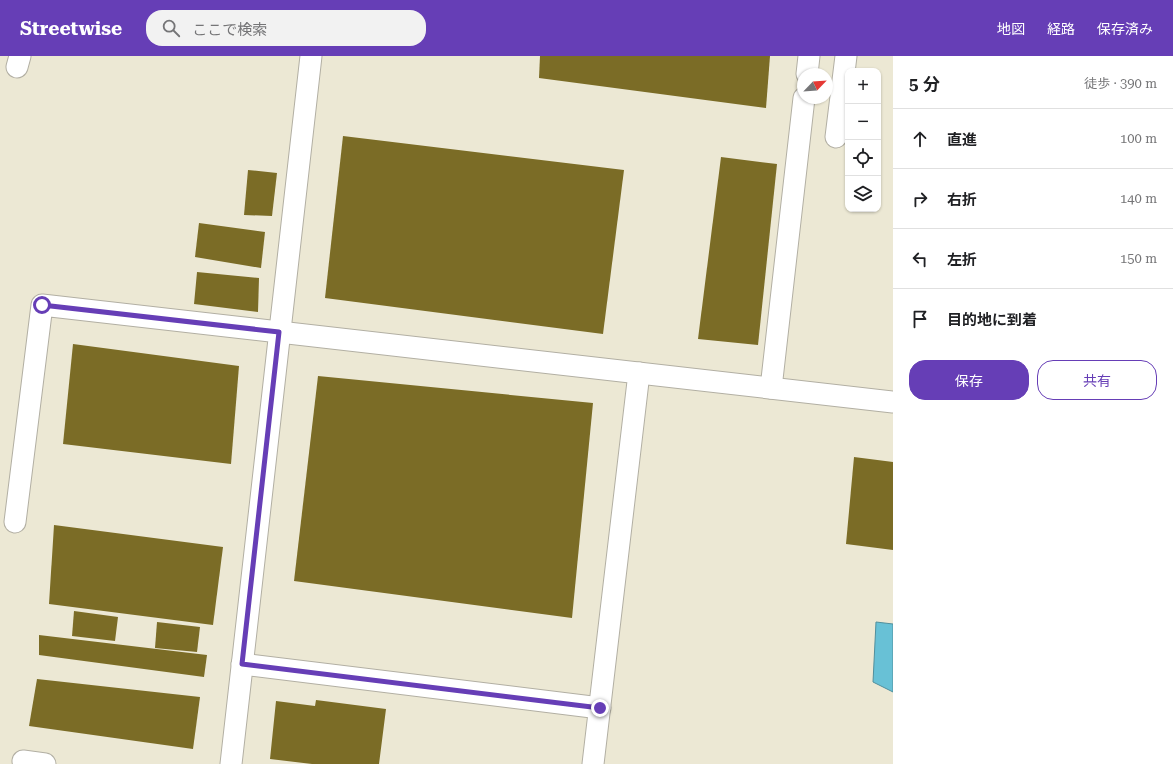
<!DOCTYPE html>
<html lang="ja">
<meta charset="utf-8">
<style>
:root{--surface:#fff;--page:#f2f2f2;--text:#202124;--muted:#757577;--line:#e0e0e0;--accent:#663eb6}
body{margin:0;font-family:"Roboto Serif","Noto Sans JP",serif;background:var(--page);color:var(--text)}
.controls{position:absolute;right:12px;top:12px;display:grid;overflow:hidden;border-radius:8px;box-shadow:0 1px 3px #0004}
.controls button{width:36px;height:36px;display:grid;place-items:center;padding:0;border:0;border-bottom:1px solid var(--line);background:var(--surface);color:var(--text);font:20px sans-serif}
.compass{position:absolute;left:797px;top:12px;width:36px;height:36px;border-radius:50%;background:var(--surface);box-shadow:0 1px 3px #0004;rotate:65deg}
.stop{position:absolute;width:12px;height:12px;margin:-9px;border:3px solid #663eb6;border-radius:50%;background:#fff}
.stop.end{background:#663eb6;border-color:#fff;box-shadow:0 1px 4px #0008}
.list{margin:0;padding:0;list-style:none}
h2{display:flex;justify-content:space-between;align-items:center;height:52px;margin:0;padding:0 16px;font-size:17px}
h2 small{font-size:13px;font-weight:400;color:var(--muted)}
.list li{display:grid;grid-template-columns:26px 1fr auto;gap:12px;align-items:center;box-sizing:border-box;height:60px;padding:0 16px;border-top:1px solid var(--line)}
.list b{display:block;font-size:15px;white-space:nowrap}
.list em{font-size:13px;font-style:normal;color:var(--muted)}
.actions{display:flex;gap:8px;padding:12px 16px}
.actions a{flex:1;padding:9px 0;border:1px solid var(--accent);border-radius:16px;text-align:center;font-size:14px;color:var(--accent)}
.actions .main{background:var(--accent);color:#fff}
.icon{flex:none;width:22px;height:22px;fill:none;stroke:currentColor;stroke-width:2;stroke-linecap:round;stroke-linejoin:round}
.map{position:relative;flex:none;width:893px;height:708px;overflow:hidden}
header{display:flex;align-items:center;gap:24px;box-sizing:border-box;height:56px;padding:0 20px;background:var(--accent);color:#fff}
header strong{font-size:19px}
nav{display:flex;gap:22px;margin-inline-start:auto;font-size:14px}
.search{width:280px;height:36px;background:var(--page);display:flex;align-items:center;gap:10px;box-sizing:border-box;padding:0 14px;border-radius:16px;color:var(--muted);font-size:15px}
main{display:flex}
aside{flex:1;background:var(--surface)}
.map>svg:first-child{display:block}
.built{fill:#ece8d4;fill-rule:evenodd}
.water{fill:#68c1d6;stroke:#518f9c}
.building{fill:#7b6c26}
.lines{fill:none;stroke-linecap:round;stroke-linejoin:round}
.minor-casing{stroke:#b2afa3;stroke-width:23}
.minor{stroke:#fff;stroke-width:21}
.route{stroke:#663eb6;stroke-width:5}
</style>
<header>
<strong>Streetwise</strong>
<div class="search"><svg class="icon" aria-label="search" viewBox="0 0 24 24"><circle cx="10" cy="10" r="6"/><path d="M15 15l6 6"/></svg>ここで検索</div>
<nav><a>地図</a><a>経路</a><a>保存済み</a></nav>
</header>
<main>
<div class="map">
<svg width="893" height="708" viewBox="0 0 893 708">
<rect width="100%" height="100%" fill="#f5f3e6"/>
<path class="built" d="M0,0H893V708H0ZM848,15H878V153H848ZM803,18H827V42H803Z"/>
<path class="water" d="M876,566L893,568V636L873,626Z"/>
<g class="building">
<path d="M540,0H770L766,52L539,22Z"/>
<path d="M343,80L624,114L603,278L325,242Z"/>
<path d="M721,101L777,108L758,289L698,283Z"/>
<path d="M248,114L277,117L272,160L244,159Z"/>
<path d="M199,167L265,176L261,212L195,201Z"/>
<path d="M197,216L259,222L258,256L194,248Z"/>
<path d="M73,288L239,310L231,408L63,388Z"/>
<path d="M318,320L593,347L572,562L294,525Z"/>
<path d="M854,401L893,406V494L846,488Z"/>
<path d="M54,469L223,491L213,569L49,548Z"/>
<path d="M74,555L118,561L115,585L72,580Z"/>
<path d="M157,566L200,571L197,596L155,592Z"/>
<path d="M39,579L207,599L204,621L39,599Z"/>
<path d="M37,623L200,641L193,693L29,670Z"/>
<path d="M316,644L386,653L379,708H312L270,703L276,645L315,650Z"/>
</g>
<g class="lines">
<g class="minor-casing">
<g id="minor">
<path d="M17,11L20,0"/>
<path d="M807,18L809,0"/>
<path d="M836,81L846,0"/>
<path d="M771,332L804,42"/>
<path d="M15,466L42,249L893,346"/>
<path d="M242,608L600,652"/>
<path d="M23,705L45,708"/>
<path d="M231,708L311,0"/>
<path d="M593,708L639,317"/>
</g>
</g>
<use href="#minor" class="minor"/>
</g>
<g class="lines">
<path class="route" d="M42,249L279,276L242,608L600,652"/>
</g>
</svg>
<div class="controls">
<button>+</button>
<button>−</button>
<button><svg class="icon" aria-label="locate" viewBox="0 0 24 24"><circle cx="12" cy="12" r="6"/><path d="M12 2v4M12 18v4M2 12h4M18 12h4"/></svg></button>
<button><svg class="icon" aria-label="layers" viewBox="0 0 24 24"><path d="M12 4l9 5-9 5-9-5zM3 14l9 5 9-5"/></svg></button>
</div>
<svg class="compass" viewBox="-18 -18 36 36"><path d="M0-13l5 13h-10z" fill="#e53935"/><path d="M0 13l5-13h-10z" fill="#757577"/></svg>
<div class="stop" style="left:42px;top:249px"></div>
<div class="stop end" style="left:600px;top:652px"></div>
</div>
<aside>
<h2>5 分<small>徒歩 · 390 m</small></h2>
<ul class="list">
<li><svg class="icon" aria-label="ahead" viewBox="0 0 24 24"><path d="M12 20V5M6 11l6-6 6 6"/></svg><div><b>直進</b></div><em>100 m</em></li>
<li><svg class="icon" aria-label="right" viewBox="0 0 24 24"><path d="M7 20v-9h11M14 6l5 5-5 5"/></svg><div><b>右折</b></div><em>140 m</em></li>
<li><svg class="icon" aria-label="left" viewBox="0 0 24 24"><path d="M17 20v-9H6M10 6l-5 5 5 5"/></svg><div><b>左折</b></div><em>150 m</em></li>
<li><svg class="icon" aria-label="arrive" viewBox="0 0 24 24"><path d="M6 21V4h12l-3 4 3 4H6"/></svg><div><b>目的地に到着</b></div></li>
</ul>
<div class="actions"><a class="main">保存</a><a>共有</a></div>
</aside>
</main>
